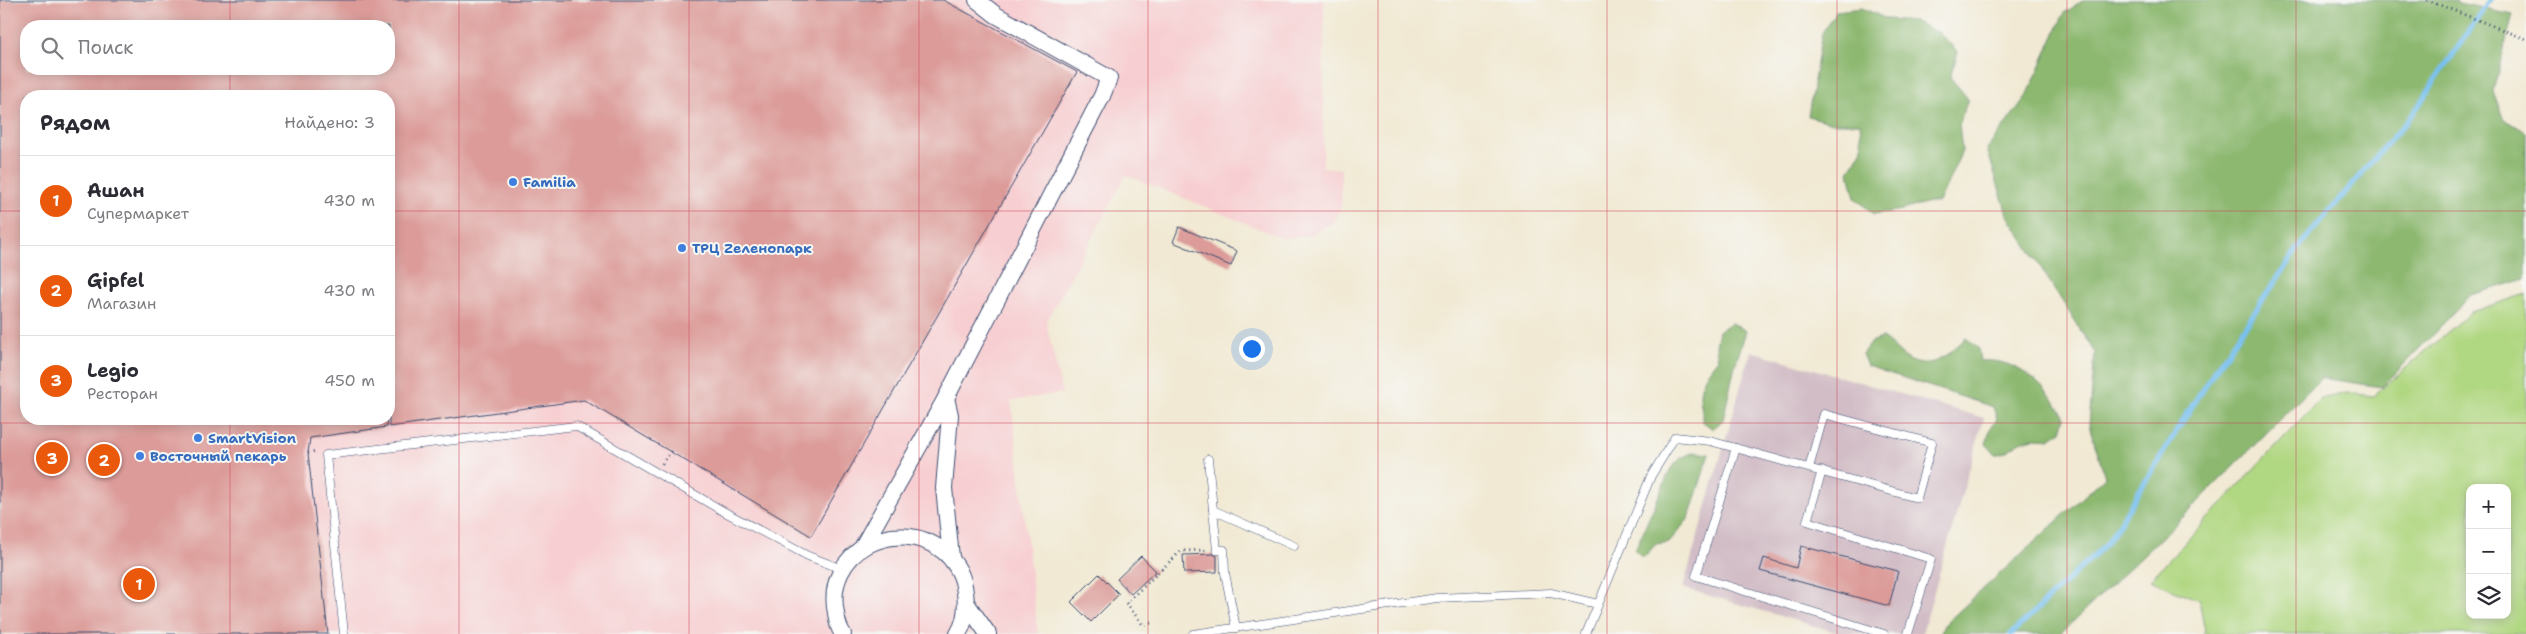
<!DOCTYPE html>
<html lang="ru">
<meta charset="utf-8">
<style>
:root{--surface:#fff;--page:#f2f2f3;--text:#2b2b33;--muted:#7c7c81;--line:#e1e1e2;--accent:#ea580c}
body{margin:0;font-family:"Shantell Sans",sans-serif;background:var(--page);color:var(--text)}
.controls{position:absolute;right:15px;bottom:15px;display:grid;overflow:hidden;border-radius:10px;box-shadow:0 2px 12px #0003}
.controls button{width:45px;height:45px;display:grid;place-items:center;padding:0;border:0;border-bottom:1px solid var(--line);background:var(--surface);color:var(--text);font:25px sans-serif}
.you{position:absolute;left:1251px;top:348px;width:18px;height:18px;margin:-12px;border:4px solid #fff;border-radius:50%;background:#1a73e8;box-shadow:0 0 0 8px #1a73e833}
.badge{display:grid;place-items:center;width:32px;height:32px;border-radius:50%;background:var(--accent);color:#fff;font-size:16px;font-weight:700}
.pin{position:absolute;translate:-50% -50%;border:2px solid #fff;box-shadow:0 1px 5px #0006}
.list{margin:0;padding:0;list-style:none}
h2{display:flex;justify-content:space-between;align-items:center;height:65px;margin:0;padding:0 20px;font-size:21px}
h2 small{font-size:16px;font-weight:400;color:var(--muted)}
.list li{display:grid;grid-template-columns:32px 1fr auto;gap:15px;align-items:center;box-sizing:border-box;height:90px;padding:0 20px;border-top:1px solid var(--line)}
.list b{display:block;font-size:19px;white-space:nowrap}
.list p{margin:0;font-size:16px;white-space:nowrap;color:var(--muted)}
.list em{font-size:16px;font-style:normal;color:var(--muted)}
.icon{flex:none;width:28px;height:28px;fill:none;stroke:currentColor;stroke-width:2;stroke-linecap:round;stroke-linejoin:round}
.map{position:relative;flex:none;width:2526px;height:634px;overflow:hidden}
.search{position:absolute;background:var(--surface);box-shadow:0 2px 12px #0003;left:20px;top:20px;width:375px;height:55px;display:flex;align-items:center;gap:12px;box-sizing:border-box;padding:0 18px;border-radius:20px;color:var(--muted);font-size:19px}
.panel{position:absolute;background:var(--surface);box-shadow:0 2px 12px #0003;left:20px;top:90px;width:375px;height:335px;border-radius:20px}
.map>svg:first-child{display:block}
.built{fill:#f7cfd2;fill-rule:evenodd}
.industrial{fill:#d2bdc6}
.green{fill:#b0d781;stroke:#668370;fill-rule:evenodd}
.forest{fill:#8cb86f;stroke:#547466}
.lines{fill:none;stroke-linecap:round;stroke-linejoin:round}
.stream{stroke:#77c0ef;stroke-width:5.5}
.building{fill:#dc9b99;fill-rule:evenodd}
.lane-casing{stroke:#3b4b70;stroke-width:9}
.street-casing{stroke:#3b4b70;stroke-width:18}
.path{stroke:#3b4b70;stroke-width:3;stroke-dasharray:1 4;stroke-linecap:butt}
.lane{stroke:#fff;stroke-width:8}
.street{stroke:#fff;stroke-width:16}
.grid{fill:none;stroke:#d1495b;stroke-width:1;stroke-opacity:0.55}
.shop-dot{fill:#3f7fe0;stroke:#f6f6f2;stroke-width:2}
.labels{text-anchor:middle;stroke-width:4;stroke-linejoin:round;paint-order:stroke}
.shop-label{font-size:14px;font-weight:bold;fill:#366cbe;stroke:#f6f6f2;text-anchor:start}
</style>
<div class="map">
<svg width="2526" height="634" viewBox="0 0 2526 634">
<rect width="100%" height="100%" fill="#f6f6f2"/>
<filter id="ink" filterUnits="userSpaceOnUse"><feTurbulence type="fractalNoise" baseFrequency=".02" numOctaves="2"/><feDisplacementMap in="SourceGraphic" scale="10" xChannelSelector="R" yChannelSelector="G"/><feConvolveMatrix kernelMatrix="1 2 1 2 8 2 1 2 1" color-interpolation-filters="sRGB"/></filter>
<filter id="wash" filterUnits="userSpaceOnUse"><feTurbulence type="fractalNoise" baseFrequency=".0096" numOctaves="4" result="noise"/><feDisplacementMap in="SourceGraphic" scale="20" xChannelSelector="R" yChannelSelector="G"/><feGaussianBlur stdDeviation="1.12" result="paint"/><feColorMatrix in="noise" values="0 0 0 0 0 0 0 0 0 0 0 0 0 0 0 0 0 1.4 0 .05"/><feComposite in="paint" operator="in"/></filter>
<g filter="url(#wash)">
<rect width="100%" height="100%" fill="#f1e9d3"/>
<path class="built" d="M0,0H1324L1323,167L1341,169V206L1334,222L1310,235L1285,239L1126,175L1046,322L1062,393L1011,401L1038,634H0ZM26,26H389V69H26ZM26,96H389V419H26Z"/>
<path class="industrial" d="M1751,351L1984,418L1922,634H1842L1683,588Z"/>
<path class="green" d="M2526,294V634H2203L2205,630L2199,600L2150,580L2320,399L2347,393L2373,396L2471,312ZM2470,488H2507V615H2470Z"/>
<g class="forest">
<path d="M2085,0H2457L2459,3L2513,14L2493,91L2503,118L2526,132V279L2471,295L2382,387L2321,378L2186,514L2060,634H1940L1944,625L2105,477L2089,425L2095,353L2007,214L1987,149L2028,94L2064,13Z"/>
<path d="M1862,8L1887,19L1914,21L1939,33L1958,52L1950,77L1968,99L1959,124L1962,151L1939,202H1929L1902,210L1874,214L1855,198L1849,172L1862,149L1860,123H1833L1808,116L1822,33L1836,11Z"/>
<path d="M1731,323L1746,331L1734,369L1723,420L1713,429L1702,421C1703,410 1700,404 1700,394C1701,380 1709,370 1718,359L1716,346L1719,331Z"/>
<path d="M1882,338C1892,344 1898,353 1906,358C1929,374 1950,353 1966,338L1978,348L1980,361C2017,357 2049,388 2065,418L2061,431L2050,439C2041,438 2032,437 2023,441C2014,445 2005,455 1995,454L1986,444L1990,429L1997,419L1993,407L1867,366L1862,354L1871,342Z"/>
<path d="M1694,452L1709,454L1689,518L1669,542L1656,544L1643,558L1635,550L1671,468L1681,458Z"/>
</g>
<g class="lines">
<path class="stream" d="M2011,634L2107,543L2204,387L2298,248L2414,112L2490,0"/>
</g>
<g id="blocks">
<g class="building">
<path d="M0,0H943L1077,72L811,536L584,400L389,427V96H26V419H386L387,427L310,438L308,453L328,634H0ZM26,26H389V69H26Z"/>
<path d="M1179,227L1237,251L1231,266L1173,242Z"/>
<path d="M1801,546L1898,571L1889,606L1760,571L1764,558L1796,568Z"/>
<path d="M1213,554L1217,556V572L1184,573L1183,555Z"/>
<path d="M1141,556L1156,571L1131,594L1117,579Z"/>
<path d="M1099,574L1119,594L1091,622L1071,602Z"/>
</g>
</g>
</g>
<g filter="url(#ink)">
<use href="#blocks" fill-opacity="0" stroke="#3b4b70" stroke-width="1"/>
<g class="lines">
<g class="lane-casing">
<g id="lane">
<path d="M1736,448L1696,576L1884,634"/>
<path d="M1208,459L1217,550H1224L1225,573L1236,628"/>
<path d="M1822,471L1807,521L1931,559L1908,634"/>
<path d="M1213,510L1294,546"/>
<path d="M344,634L326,455L576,426L721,510L808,556L842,569"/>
<path d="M1193,634L1437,598L1551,593L1598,604"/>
<path d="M1586,634L1651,476L1675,437L1710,441L1917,498L1932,443L1824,414L1809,468"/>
</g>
</g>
<g class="street-casing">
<g id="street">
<path d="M946,398L950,415L944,488L951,557"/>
<path d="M863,546L946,398L1102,96L1109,78L996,15L977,0"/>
<path d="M967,604L988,634"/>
<path d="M843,634C838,627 837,621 836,613C823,552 896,514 943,551C953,559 962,573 964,586C967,602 967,620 958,634"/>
</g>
</g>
<g class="path">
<path d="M2427,0L2526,39"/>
<path d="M308,453L316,451"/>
<path d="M662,464L671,451"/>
<path d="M1151,623L1143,625L1126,603L1181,551L1206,550"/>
</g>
<use href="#lane" class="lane"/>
<use href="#street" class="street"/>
</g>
</g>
<path class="grid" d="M230,0V26M459,0V634M689,0V634M919,0V634M1148,0V634M1378,0V634M1607,0V634M1837,0V634M2067,0V634M2296,0V634M230,69V96M0,211H26M389,211H2526M230,419V634M0,423H2526"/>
<g class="shop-dot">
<circle cx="513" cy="182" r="5"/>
<circle cx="682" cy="248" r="5"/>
<circle cx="198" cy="438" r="5"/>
<circle cx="140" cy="456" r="5"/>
</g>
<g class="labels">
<g class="shop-label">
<text x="523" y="187">Familia</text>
<text x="692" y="253">ТРЦ Zеленопарк</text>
<text x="208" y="443">SmartVision</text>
<text x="150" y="461">Восточный пекарь</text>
</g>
</g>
</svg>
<div class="controls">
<button>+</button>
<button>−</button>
<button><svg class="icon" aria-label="layers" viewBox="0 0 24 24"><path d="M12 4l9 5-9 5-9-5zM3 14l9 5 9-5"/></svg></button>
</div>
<div class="you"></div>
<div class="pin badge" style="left:139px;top:584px">1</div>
<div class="pin badge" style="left:104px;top:460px">2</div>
<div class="pin badge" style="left:52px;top:458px">3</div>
<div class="search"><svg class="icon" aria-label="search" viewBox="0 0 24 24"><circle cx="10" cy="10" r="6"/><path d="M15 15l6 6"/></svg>Поиск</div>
<section class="panel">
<h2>Рядом<small>Найдено: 3</small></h2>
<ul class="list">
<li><span class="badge">1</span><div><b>Ашан</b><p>Супермаркет</p></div><em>430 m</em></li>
<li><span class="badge">2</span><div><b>Gipfel</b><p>Магазин</p></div><em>430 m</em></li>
<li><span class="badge">3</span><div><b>Legio</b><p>Ресторан</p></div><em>450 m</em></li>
</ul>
</section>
</div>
